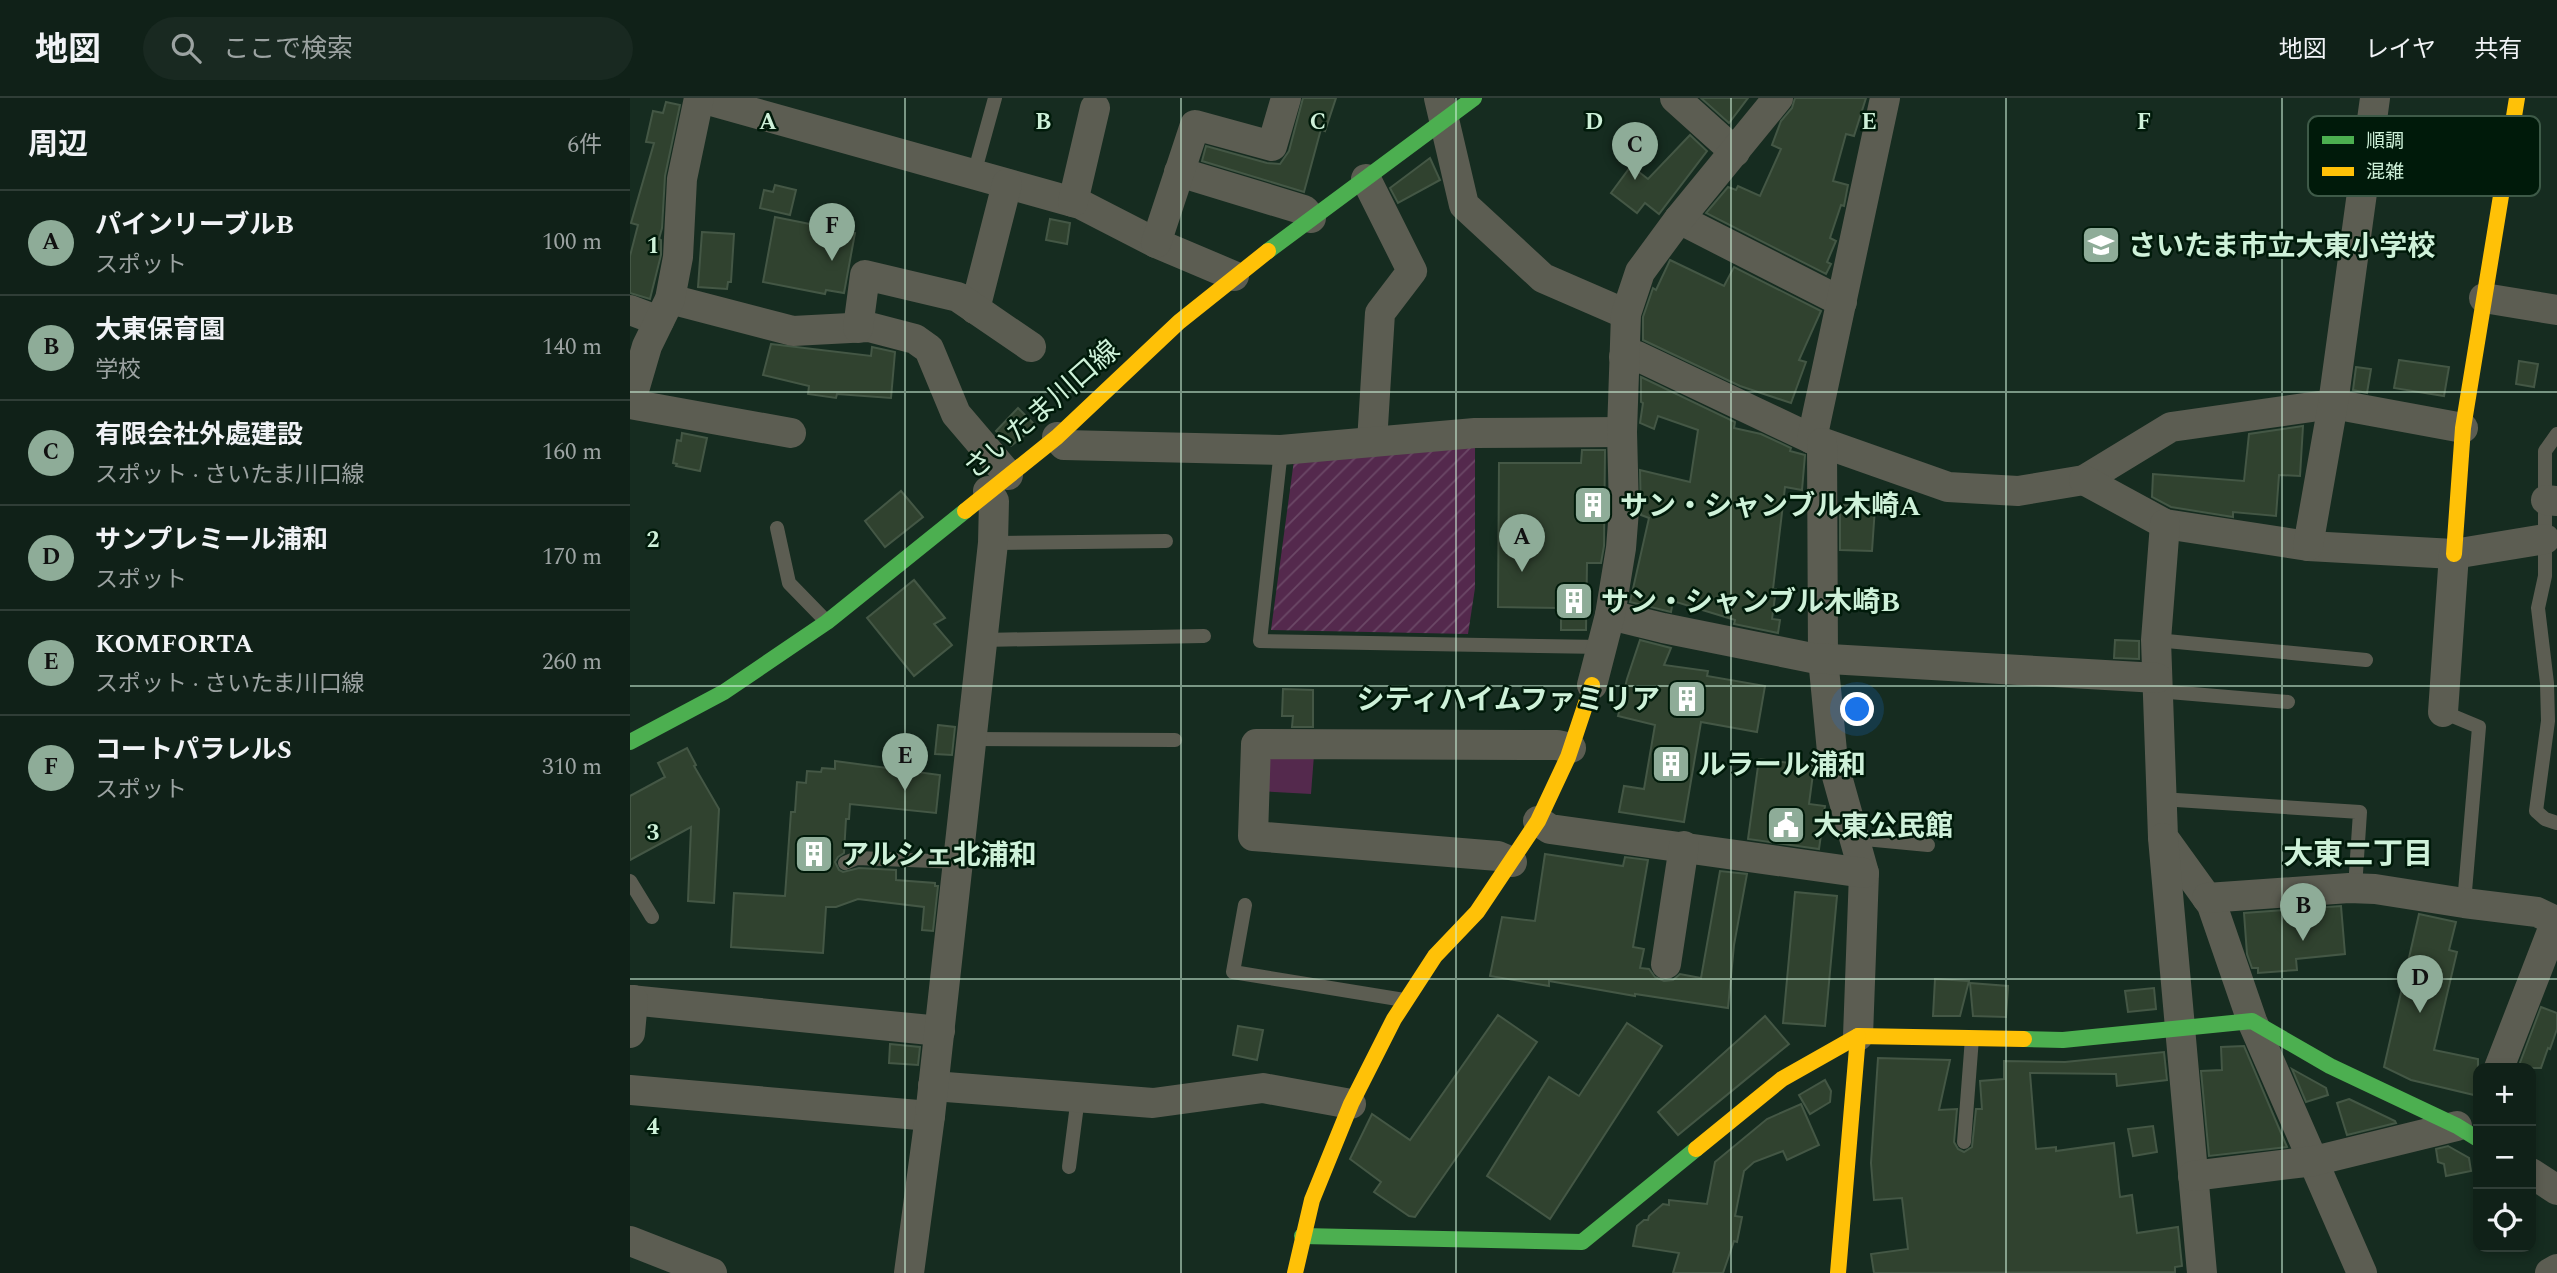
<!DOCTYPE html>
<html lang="ja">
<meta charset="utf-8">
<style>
:root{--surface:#102118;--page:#192921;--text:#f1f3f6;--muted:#9ca3a2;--line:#303e37;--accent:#8eac98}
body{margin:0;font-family:Spectral,"Noto Sans JP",serif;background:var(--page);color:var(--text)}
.controls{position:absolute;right:21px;bottom:21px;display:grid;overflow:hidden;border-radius:14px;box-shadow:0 4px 10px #0003}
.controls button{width:63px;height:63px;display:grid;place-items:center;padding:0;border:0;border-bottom:2px solid var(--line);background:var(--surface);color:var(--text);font:35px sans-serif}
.you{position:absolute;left:1228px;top:612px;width:24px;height:24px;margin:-18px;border:5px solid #fff;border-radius:50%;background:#1a73e8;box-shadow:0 0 0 10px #1a73e833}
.badge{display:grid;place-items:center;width:46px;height:46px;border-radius:50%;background:var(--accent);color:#111;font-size:23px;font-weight:700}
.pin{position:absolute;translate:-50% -58px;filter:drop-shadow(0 2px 4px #0008)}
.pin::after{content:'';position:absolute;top:37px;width:24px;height:21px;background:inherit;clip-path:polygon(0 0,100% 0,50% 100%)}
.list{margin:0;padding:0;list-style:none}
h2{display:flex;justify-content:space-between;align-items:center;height:91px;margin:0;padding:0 28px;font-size:30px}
h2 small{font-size:23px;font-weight:400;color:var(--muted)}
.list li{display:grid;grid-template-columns:46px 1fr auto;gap:21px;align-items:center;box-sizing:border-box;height:105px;padding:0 28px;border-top:2px solid var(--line)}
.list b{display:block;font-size:26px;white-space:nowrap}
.list p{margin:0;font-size:23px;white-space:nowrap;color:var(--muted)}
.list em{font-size:23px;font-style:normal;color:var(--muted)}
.icon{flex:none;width:38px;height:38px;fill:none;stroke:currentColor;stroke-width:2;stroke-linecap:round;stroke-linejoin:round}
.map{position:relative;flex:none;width:1927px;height:1175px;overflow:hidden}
header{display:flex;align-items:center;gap:42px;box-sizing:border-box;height:98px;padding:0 35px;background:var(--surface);border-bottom:2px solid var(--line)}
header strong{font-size:33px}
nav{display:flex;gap:38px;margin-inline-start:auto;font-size:24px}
.search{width:490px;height:63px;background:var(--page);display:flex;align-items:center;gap:18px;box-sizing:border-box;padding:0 24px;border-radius:38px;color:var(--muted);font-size:26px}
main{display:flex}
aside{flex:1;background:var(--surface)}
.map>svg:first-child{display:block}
.park{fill:#54294d}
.garden{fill:url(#garden-furrows)}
.building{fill:#30422f;stroke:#445745;stroke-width:2}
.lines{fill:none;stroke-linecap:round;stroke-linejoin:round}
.lane{stroke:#5c5d52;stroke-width:14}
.street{stroke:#5c5d52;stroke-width:30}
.fast{stroke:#4caf50;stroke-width:16}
.slow{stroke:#ffc107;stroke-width:16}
.grid{fill:none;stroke:#cef1d9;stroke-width:2;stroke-opacity:0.55}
.labels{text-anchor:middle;stroke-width:5;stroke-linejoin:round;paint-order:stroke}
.poi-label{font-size:28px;font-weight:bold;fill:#cef1d9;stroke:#001a0a;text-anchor:start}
.street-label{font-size:28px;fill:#cef1d9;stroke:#001a0a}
.neighbourhood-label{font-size:30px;font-weight:bold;fill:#cef1d9;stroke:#001a0a}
.key{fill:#001a0a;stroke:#3e5a48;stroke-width:2}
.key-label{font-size:19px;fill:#cef1d9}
.grid-label{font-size:23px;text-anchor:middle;font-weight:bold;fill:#cef1d9;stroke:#001a0a;stroke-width:5;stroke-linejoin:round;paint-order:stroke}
</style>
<header>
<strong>地図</strong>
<div class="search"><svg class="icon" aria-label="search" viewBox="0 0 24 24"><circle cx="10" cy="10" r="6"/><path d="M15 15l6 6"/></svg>ここで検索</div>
<nav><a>地図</a><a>レイヤ</a><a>共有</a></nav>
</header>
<main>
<aside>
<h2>周辺<small>6件</small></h2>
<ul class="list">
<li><span class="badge">A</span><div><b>パインリーブルB</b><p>スポット</p></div><em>100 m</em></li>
<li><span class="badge">B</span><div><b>大東保育園</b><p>学校</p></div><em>140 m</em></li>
<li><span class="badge">C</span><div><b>有限会社外處建設</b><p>スポット · さいたま川口線</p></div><em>160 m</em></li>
<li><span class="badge">D</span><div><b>サンプレミール浦和</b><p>スポット</p></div><em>170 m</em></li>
<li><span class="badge">E</span><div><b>KOMFORTA</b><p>スポット · さいたま川口線</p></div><em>260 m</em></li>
<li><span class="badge">F</span><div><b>コートパラレルS</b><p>スポット</p></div><em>310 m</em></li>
</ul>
</aside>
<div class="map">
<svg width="1927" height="1175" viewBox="0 0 1927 1175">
<defs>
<pattern id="garden-furrows" width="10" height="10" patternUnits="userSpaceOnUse" patternTransform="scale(1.75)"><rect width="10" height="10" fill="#54294d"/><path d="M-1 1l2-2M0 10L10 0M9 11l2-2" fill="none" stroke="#6b4866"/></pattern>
</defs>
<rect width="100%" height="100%" fill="#162c20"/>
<path class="park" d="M631,657H684L681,696L628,693Z"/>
<path class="garden" d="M845,341V490L838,536L641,532L664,362Z"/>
<g class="building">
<path d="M673,0H706L695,33L691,31L674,94L572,63L576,48L637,65L650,66L659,53Z"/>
<path d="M1071,0H1118L1099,25Z"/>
<path d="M1165,0H1236L1224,38L1216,36L1203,83L1218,87L1214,108L1211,107L1200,140L1206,143L1197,164L1201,166L1196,176L1076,115L1098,89L1106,92L1108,88L1130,98L1151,51L1142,47L1151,23L1162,10Z"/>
<path d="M36,4L50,7L35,78L32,130L29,141L31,142V157L20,201L0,195V158L8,127L1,125L24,45L16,44L23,13L33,15Z"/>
<path d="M1060,37L1077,53L1029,116L1015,105L1007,115L981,95L1001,68L1018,81Z"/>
<path d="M800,60L810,82L768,105L760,90Z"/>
<path d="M145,87L166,92L160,117L130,110L134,92L143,94Z"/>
<path d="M145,119L225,135L214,195L196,192L195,196L133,184Z"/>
<path d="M420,121L440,125L437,146L416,142Z"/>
<path d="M72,134L104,136L101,184H98L97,191L68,189Z"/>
<path d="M1040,162L1094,188L1104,169L1191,213L1169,262L1176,264L1161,305L1110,288L1013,242V219L1023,190L1026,192Z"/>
<path d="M141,246L241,258L242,249L265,254L261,300L207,296L206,300L178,296L179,288L133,277Z"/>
<path d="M1769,262L1819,269L1814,298L1764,290Z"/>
<path d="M1889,263L1908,266L1904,289L1886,286Z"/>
<path d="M1726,269L1741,271L1737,295L1723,292Z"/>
<path d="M1011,279L1105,324L1104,330L1131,336L1161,350L1160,353L1175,357L1172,392L1155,389L1143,491H1146L1142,521L1150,522L1148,535L1104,526L1105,522L1043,503L1041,514L1000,504L1019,420L1011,417L1010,372L1060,384L1068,332L1028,318L1024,331L1010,325L1013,305L1011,304Z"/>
<path d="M388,310L406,328L381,348L366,333Z"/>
<path d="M1673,328L1670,378L1649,377L1646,418L1603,414V419L1541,409L1522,399L1523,376L1614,383L1619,336Z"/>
<path d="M52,335L77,340L70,373L46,368L47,366L43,365L47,342L51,343Z"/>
<path d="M952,352H975L974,448L971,465H957L956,532H931V510L868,509L869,365H951Z"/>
<path d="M271,393L293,419L255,449L235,423Z"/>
<path d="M1210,407L1245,409L1242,453L1210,452Z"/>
<path d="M284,482L315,520L304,526L322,547L284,578L237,520Z"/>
<path d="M1010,542L1041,550L1034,567L1078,573L1077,578L1135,588L1127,634L1071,624L1054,724L989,714L994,688L1014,691L1025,627L988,618L997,581Z"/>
<path d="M1485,542L1509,543V561L1484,560Z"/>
<path d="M653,591L683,592V629H662L663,618H652Z"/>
<path d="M308,627L325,629L322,657L305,656Z"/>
<path d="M57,650L66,667L64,668L89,711L84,805L58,803L61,729L0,762V698L35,679L28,665Z"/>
<path d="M1129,661L1184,668L1179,706L1195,708L1189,751L1118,741Z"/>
<path d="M205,663L310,677L306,715L220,706L219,721H216L214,755L208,759L205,764L209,772L213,774L229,770L266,772V782L305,785V788H308L303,833L292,832L294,809L228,801L206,809H196L193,855L101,849L104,795L155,798L161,714H165L167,684L176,685L177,673L191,674L192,670L205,671Z"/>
<path d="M915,756L993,768L995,759L1018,762L1003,849L1014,851L1010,870L1019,871L1025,879L1034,883L1043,882L1050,876L1071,880L1090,773L1117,776L1104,847L1098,910L1005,896V898L919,883V888L860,878L872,819L905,823Z"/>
<path d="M1165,794L1207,798L1195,928L1153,925Z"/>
<path d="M1711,808L1715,856L1666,861L1667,872L1628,875V870H1622L1617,856L1614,815Z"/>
<path d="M1789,816L1826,824L1819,852L1827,854L1804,952L1848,961V983L1844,997L1781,982L1754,969Z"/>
<path d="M1305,881L1339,883L1330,918H1303Z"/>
<path d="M1340,885L1378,888L1376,919L1343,918Z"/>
<path d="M1524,890L1526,911L1498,914L1495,893Z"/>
<path d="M1911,909L1927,915V931L1920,951L1918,950L1911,970H1888Z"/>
<path d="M868,917L907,944L785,1119L779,1118L744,1094L751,1084L720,1061L742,1016L780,1042Z"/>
<path d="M1135,918L1159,946L1048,1037L1028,1014Z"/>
<path d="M997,925L1032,948L920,1121L857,1078L919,979L949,998Z"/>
<path d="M608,928L633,932L627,962L603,957Z"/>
<path d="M260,946L290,949L288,967L259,965Z"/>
<path d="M1614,948L1657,1049L1579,1058L1571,973L1592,972L1591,949Z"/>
<path d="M1534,954L1537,982L1487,988L1486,976L1400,975L1406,1051L1426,1049V1053L1484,1045L1490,1099L1502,1097L1507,1135L1548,1129L1552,1168L1545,1169V1174L1244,1175L1241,1156L1278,1151L1272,1100L1244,1102L1241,1065L1248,960L1320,962L1309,1012L1327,1011L1324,1044L1328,1051L1334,1054L1342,1049L1346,1011H1352L1350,983L1374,981V963L1435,964Z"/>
<path d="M1662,971L1696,990L1698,997L1676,1004Z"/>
<path d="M1195,982L1201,993L1200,1004L1180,1016L1169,997Z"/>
<path d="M1719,1001L1765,1023L1766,1025L1717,1037L1707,1005Z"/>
<path d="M1171,1006L1189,1047L1157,1062L1153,1053L1124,1064L1114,1073L1105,1118L1112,1119L1107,1144L1104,1143L1093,1175H1043L1049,1155L1003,1148L1007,1128L1014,1122H1018L1019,1118L1033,1106L1039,1107V1102L1077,1106L1085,1064L1137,1021Z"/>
<path d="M1523,1028L1527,1054L1503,1058L1498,1031Z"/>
<path d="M1818,1048L1839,1060L1841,1073L1816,1078L1814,1066L1808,1064L1806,1051Z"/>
</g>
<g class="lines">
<g class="lane">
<path d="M344,76L365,0"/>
<path d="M1927,336L1915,353V478L1908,510L1917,585L1918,623L1906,713L1915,721L1927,725"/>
<path d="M651,352L630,543L972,549"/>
<path d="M147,430L159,485L196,523"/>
<path d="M363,445L536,443"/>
<path d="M353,542L574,538"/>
<path d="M1526,542L1736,562"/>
<path d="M1527,593L1658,604"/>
<path d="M1813,614L1849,629L1834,805"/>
<path d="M343,641L545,642"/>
<path d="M1531,701L1730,714L1725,790"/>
<path d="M1224,740L1298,747"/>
<path d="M215,765L227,760L329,764"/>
<path d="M0,783L22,819"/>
<path d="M615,807L603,874L774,902"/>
<path d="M1334,1044L1342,940"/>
<path d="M439,1069L448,999"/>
</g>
<g class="street">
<path d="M71,0L450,106L526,145L604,178"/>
<path d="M809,0L834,107L913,180L996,216"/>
<path d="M1045,0L1105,54"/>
<path d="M549,74L674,112L681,120"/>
<path d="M736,81L782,173L750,215L742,344"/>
<path d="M443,104L465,10"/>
<path d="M1049,121L1212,204"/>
<path d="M526,145L565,27L642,48L656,0"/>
<path d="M1854,200L1927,212"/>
<path d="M40,201L163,233L239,229L285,241L299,251L326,316L378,377"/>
<path d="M345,211L377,86"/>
<path d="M0,212L29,223"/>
<path d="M228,230L235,177L328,199L401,249"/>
<path d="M994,259L1007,258L1182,341L1318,389L1388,393L1454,382L1541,329L1703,306L1833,330"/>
<path d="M0,306L17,248L40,201L48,159L52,81L69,0"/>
<path d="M0,306L161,335"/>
<path d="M427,339L434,347L651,352L845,335L992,334"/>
<path d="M1182,341L1255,0"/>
<path d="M1192,345L1193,560L1203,664L1234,775L1228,938"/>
<path d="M1454,382L1535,426L1678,448L1824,456L1915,441"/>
<path d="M1916,402L1927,403"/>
<path d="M1535,426L1526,542L1533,739L1582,807L1622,923L1732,1175"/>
<path d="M1678,448L1703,306L1745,0"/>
<path d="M980,517L1033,530L1182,560L1527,580"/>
<path d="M962,587L980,517L991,450L994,412L992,334L996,216L1010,174L1049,121L1148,0"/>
<path d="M1813,614L1824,456"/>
<path d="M908,723L920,731L1234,775"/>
<path d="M1533,740L1572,1175"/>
<path d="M882,764L868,758L623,738L626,646L927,647L941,650"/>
<path d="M1577,800L1719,790L1745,791L1834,805L1907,814L1926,823L1869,970"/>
<path d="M1036,866L1054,748"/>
<path d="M0,902L310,933"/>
<path d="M0,935L3,902"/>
<path d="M303,988L523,1005L633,990L721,1006"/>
<path d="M0,992L300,1018"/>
<path d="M1901,1075L1927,1092"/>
<path d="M1563,1078L1684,1063L1827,1028"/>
<path d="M0,1143L82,1175"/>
<path d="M279,1175L300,1018L363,445L364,403L358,393"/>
<path d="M1920,1175L1927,1171"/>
</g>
<g class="fast">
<path d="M638,153L844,0"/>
<path d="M0,644L94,594L197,524L335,413"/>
<path d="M1394,941L1433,942L1622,923L1700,968L1827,1028L1848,1041"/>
<path d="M672,1138L952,1144L1066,1051"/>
</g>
<g class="slow">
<path d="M335,413L427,339L549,224L638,153"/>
<path d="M1824,456L1833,330L1887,0"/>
<path d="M1066,1051L1152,981L1228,938L1394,941"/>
<path d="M665,1175L682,1102L721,1006L764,921L805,858L847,814L908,723L938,659L962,587"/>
<path d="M1208,1175L1228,938"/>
</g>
</g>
<path class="grid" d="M275,0V1175M551,0V1175M826,0V1175M1101,0V1175M1376,0V1175M1652,0V1175M0,294H1927M0,588H1927M0,881H1927"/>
<defs>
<g id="school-square" transform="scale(2.0125)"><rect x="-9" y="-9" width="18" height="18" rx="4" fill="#8eac98" stroke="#001a0a"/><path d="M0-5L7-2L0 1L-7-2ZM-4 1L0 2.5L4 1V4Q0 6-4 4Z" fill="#fff"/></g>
<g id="building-square" transform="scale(2.0125)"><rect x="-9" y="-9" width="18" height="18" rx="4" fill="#8eac98" stroke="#001a0a"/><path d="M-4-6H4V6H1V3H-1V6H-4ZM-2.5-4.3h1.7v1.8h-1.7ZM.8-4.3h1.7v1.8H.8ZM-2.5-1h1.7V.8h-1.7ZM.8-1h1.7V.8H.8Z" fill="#fff"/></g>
<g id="civic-square" transform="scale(2.0125)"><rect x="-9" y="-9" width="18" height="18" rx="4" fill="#8eac98" stroke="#001a0a"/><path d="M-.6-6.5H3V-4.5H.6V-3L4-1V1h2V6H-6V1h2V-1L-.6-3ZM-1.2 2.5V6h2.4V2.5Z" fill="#fff"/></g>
</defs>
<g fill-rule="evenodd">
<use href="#school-square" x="1471" y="147"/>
<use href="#building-square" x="963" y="407"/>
<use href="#building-square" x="944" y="503"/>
<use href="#building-square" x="1057" y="601"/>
<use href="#building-square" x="1041" y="666"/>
<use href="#civic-square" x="1156" y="727"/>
<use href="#building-square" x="184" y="756"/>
</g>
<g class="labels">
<g class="poi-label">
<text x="1498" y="157">さいたま市立大東小学校</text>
<text x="990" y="417">サン・シャンブル木崎A</text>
<text x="971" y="513">サン・シャンブル木崎B</text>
<text x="1030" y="611" text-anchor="end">シティハイムファミリア</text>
<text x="1068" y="676">ルラール浦和</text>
<text x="1183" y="737">大東公民館</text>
<text x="211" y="766">アルシェ北浦和</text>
</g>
<g class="street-label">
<text transform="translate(411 311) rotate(-41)" y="10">さいたま川口線</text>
</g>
<g class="neighbourhood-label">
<text x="1728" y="766">大東二丁目</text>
</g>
</g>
<rect x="1678" y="18" width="232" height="80" rx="10" class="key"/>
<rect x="1692" y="38" width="32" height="8" fill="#4caf50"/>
<rect x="1692" y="69" width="32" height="9" fill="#ffc107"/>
<g class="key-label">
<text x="1736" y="49">順調</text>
<text x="1736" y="80">混雑</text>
</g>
<g class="grid-label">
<text x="138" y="31">A</text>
<text x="413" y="31">B</text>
<text x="688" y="31">C</text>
<text x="964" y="31">D</text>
<text x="1239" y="31">E</text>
<text x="1514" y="31">F</text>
<text x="23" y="155">1</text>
<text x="23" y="449">2</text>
<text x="23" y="742">3</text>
<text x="23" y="1036">4</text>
</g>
</svg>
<div class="controls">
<button>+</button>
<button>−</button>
<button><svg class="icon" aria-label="locate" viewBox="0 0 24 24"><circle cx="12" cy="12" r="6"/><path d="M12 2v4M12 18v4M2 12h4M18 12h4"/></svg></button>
</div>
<div class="you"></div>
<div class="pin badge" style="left:892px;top:474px">A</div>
<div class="pin badge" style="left:1673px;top:843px">B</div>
<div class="pin badge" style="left:1005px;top:82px">C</div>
<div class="pin badge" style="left:1790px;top:915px">D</div>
<div class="pin badge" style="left:275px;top:693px">E</div>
<div class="pin badge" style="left:202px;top:163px">F</div>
</div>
</main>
